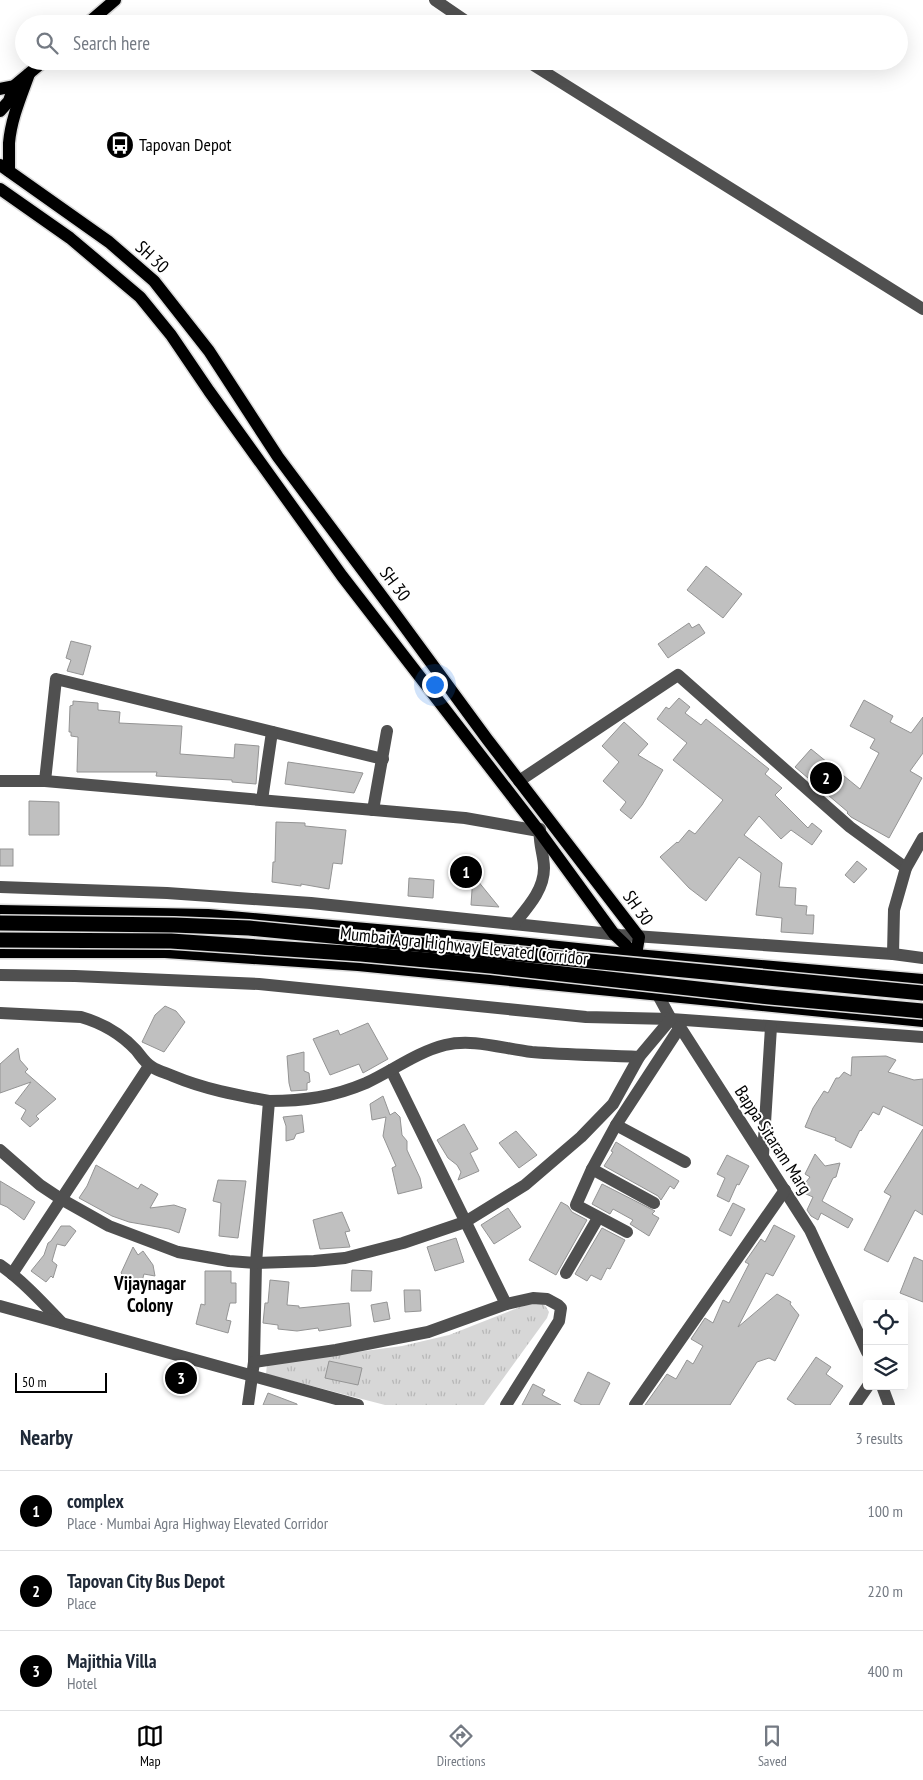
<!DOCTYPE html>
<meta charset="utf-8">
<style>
:root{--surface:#fff;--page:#f2f2f3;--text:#1f2937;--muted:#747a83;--line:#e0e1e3;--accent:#000}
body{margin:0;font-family:"PT Sans Narrow",sans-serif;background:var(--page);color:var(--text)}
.controls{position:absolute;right:15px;bottom:15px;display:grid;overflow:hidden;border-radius:5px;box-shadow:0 5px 20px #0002}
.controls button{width:45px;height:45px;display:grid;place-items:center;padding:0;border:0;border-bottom:1px solid var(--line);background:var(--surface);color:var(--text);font:25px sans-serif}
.scale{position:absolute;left:15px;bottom:12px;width:92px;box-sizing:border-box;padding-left:5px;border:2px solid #000;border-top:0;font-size:14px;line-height:18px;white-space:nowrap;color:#000;-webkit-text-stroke:4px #fff;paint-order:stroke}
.you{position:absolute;left:434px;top:684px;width:18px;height:18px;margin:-12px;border:4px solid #fff;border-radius:50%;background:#1a73e8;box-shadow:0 0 0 8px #1a73e833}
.badge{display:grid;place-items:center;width:32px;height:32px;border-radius:50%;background:var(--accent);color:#fff;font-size:16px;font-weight:700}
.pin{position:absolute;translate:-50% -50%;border:2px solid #fff;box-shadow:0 1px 5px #0006}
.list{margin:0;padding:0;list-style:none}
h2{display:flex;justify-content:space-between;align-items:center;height:65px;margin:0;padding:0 20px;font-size:21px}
h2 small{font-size:16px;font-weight:400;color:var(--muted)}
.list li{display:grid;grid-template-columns:32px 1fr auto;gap:15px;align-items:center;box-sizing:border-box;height:80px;padding:0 20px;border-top:1px solid var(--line)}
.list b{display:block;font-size:19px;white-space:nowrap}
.list p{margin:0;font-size:16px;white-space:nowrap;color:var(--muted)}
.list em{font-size:16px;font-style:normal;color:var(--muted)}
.icon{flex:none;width:28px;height:28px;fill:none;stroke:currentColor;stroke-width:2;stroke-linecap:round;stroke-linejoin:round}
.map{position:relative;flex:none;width:923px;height:1405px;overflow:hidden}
.search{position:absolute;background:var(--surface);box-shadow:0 5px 20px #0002;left:15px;right:15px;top:15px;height:55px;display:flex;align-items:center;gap:12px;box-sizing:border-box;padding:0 18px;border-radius:28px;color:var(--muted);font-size:19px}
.sheet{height:305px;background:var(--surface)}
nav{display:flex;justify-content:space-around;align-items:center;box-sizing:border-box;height:70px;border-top:1px solid var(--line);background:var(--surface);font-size:14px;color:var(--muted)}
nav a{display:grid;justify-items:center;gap:2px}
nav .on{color:var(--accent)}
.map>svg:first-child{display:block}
.grass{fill:url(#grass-tufts)}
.building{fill:#c0c0c0;stroke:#949494}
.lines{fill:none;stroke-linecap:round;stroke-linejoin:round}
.major-casing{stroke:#dbdbdb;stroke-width:15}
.minor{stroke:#505050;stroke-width:12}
.major{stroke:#000;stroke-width:12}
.highway-bridge-casing{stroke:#dbdbdb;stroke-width:18;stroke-linecap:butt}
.highway-bridge{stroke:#000;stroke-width:15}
.labels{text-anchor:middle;stroke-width:4;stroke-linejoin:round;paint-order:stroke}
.poi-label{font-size:18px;fill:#000;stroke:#fff;text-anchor:start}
.street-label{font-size:18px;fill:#000;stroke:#fff}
.neighbourhood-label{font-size:19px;font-weight:bold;fill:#000;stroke:#fff}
</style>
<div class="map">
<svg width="923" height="1405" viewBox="0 0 923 1405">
<defs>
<pattern id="grass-tufts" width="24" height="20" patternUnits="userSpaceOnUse" patternTransform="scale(1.25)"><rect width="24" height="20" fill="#d7d7d7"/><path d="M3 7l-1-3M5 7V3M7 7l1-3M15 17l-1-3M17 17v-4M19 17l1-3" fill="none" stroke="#b7b7b7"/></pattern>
</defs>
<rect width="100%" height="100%" fill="#fff"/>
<path class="grass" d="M533,1302C542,1302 545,1304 549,1312L547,1318L484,1405H385L266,1374L267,1364L402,1346L449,1335Z"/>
<g class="building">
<path d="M706,566L742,594L723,618L687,590Z"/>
<path d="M689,623L692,628L699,624L705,633L668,658L658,644Z"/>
<path d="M71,641L91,646L83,675L67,671L71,660L66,658Z"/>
<path d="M679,698L690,707L685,713L701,725L706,719L769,769L765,774L782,788L775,795L808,828L812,823L822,831L812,845L791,830L781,839L759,816L744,835L782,863L779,887L796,888L795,905L807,906L806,915H814L813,934L781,932L782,918L756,915L761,873L739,857L706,901L689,888L660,857L677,842L678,843L689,830L695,834L723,800L673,760L687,743L657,719L666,707L669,709Z"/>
<path d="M864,700L893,716L890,722L911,733L923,717V753L910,771L922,778L889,838L851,817L847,813L848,812L795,767L811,749L860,789L879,753L870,748L875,739L850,726Z"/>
<path d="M73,701L98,703V710L120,712L119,723L182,726L180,754L234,758L235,744L259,746L256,784L232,782V780L156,776L157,772H77L78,737L71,736V732H69L70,706L73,705Z"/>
<path d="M624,722L648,744L638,755L663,770L642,805L631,819L620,810L626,802L603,781L619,762L602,746Z"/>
<path d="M288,762L363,773L354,793L285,784Z"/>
<path d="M29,801L59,802V835H29Z"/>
<path d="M276,822L305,823V826L346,830L342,864L333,863L329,889L301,884V886L272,882L273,862H275Z"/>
<rect x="0" y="849" width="13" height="17"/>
<path d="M857,861L867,869L854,883L845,875Z"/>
<path d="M473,875L499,907L471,905Z"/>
<path d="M409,878L434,880L433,898L408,896Z"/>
<path d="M165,1006L176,1011L185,1022L164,1052L142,1042L155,1015Z"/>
<path d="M368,1023L388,1059L363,1073L359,1064L330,1075L313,1039L338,1030L340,1035Z"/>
<path d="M18,1048L20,1060L28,1069L25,1072L56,1099L36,1116L39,1119L30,1127L21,1119L26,1110L15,1103L31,1082L0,1093V1064Z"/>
<path d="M304,1052V1071L309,1073L310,1082L307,1083V1090L291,1091L289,1083L287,1056Z"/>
<path d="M886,1056L896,1060L888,1072L914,1080L923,1079V1126L883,1106L879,1115L873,1112L861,1131L860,1130L851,1148L835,1140L836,1138L805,1127L813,1108L824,1091L828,1093L836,1078H839L844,1072L851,1076L852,1057Z"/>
<path d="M383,1096L390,1115L395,1112L400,1117L402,1135L407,1141V1150L420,1178L422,1188L398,1194L392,1168L396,1166L383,1136L386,1117L372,1120L370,1104Z"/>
<path d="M302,1115L304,1132L296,1134L294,1139L286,1141V1126L283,1117Z"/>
<path d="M464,1124L478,1149L470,1153L479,1171L458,1180L461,1172L457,1165L448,1158L437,1140Z"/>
<path d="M923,1129V1215L915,1210L888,1262L864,1250L891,1196L884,1192Z"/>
<path d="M516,1131L537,1155L519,1168L499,1143Z"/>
<path d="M616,1142L679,1181L674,1189L670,1186L661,1200L658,1196L604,1166L613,1152L611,1151Z"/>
<path d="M815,1154L825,1166L840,1163L836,1177L833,1178L822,1201L853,1219L848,1228L821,1213L818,1220L811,1216L807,1210L813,1197L799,1191L810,1177L805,1174Z"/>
<path d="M727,1155L749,1166L739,1185L737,1184L729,1202L717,1196L725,1178L717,1174Z"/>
<path d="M96,1165L138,1189L141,1184L158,1194L150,1208L174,1205L186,1209L179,1233L169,1229L129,1222L112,1216L79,1198L87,1186Z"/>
<path d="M218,1180L246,1181L238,1238L219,1236L221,1203L213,1201Z"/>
<path d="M0,1181L35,1202L24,1220L7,1207L0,1204Z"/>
<path d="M602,1184L655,1211L652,1214L659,1218L649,1236L630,1224L633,1220L613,1209L610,1214L592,1204Z"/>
<path d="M561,1202L568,1206L572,1212L587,1220L556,1275L529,1260Z"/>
<path d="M733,1203L745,1209L731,1236L719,1230Z"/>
<path d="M508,1208L521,1227L494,1244L481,1225Z"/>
<path d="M342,1212L350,1231L345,1232L350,1247L320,1249L313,1220Z"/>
<path d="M774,1225L795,1236L773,1276L766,1273L738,1327L777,1294L791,1302L790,1304L799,1315L775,1361L769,1358L757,1362L730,1405H645L667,1374L676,1379L687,1360L693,1364L703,1346L691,1339L705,1318L713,1323L723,1300L729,1303L749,1264L745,1262L761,1239L765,1242Z"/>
<path d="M61,1226H70L76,1231L65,1246L57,1244L52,1261L57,1265L53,1278L51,1276L46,1282L31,1271L44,1255L48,1243L51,1241Z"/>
<path d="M602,1228L625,1240L610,1269L607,1268L601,1280L591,1275L587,1281L575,1274Z"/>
<path d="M456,1238L464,1262L435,1271L427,1247Z"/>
<path d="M133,1247L138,1255L143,1251L153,1265L155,1276L144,1274L141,1285L125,1281L124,1276L121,1273Z"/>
<path d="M914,1257L923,1261V1302L900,1293Z"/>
<path d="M352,1270L372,1271L371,1291H351Z"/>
<path d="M205,1271H231V1283H236V1303H230L226,1320L231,1321L228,1333L196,1324L201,1304L205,1305Z"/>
<path d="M270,1280L289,1282L287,1305L299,1306V1308L349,1303L351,1326L319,1331L318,1328L297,1331L278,1329V1325L263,1323L265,1303H268Z"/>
<path d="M404,1290H420L421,1311L405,1312Z"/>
<path d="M387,1302L390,1319L374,1322L371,1305Z"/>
<path d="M816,1357L831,1367L826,1374L843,1386L830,1405H796L787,1399Z"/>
<path d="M329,1361L362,1368L358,1385L325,1378Z"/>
<path d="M588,1372L610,1383L599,1405H582L574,1401Z"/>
<path d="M533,1384L545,1390L542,1395L561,1405H522Z"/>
<path d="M268,1393L297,1404V1405H263Z"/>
</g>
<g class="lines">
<g class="major-casing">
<g id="major">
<path d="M87,24L115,0"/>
<path d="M0,89L14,86L44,61"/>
<path d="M0,111L9,101L14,86"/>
<path d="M0,165L109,242L154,281L209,351L278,457L396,615L487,739L639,937L636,955"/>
<path d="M9,171C9,161 9,152 9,143C11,119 21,96 29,74"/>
<path d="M0,189L70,238L140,297L171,335L209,391L342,576L539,831L614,934L636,955"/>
<path d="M0,911L208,915L490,940L636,955L923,980"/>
<path d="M0,952H165L358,965L923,1021"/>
</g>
</g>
<g class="minor">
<path d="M435,0L470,24"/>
<path d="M527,61L923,309"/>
<path d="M0,781H45L465,818L539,831"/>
<path d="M45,781L56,679L383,759"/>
<path d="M519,781L678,675L850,827L906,868"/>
<path d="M262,800L272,732"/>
<path d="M373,810L387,731"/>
<path d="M0,887L167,893L311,903L620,935L893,954L923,958"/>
<path d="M515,923C528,907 544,890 544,868C544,855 538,842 540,829"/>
<path d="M893,954L894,910L906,868L923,838"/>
<path d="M639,960L671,1019L680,1027L810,1230L867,1352"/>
<path d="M0,975L75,976L259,984L586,1017L671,1019L923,1037"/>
<path d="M0,1013L81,1017C102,1023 121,1034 136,1050C141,1056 145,1063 152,1067C158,1071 166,1073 173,1076C204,1089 236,1095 269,1101L256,1263L254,1362L248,1405"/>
<path d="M391,1070L506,1304"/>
<path d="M269,1101C304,1101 333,1097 366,1083C392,1071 417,1052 445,1045C473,1038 504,1049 532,1052C568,1055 604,1055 639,1057"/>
<path d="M616,1125L685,1162"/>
<path d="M0,1150L40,1185L61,1199L109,1226L178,1252L229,1261L256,1263L314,1261L345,1258L403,1243L465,1222L525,1185L581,1137L613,1104L639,1057L671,1019"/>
<path d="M763,1155L771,1027"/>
<path d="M592,1169L576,1205L627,1232"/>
<path d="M654,1203L592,1169L616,1125L680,1027"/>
<path d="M0,1265C23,1281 43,1303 62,1323"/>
<path d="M566,1273L598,1218"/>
<path d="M12,1274L149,1066"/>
<path d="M0,1306L358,1405"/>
<path d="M254,1362L336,1350L428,1332L506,1304L533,1298L547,1299L558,1305L561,1308L559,1321L506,1405"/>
<path d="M882,1386L889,1405"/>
<path d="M635,1405L785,1190"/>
<path d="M855,1405L868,1386"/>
</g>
<use href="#major" class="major"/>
<g class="highway-bridge-casing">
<g id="highway-bridge">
<path d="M0,923L174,925L249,928L923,993"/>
<path d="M0,940L171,941L361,954L491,966L770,997L923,1011"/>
</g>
</g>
<use href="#highway-bridge" class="highway-bridge"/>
</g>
<defs>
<g id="bus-disc" transform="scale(1.4375)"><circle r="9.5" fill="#000" stroke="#fff"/><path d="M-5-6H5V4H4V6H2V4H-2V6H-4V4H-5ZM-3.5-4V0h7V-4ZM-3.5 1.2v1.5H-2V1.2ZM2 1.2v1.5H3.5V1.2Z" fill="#fff"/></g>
</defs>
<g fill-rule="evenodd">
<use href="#bus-disc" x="120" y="145"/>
</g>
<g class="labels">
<g class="poi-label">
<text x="139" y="151">Tapovan Depot</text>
</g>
<g class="street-label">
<text transform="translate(152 257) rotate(43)" y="6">SH 30</text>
<text transform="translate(395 584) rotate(53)" y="6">SH 30</text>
<text transform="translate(638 908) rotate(55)" y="6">SH 30</text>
<text transform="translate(464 946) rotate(6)" y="6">Mumbai Agra Highway Elevated Corridor</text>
<text transform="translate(773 1140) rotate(57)" y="6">Bappa Sitaram Marg</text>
</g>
<g class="neighbourhood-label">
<text x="150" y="1290">Vijaynagar<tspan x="150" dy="22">Colony</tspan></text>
</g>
</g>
</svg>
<div class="controls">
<button><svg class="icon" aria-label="locate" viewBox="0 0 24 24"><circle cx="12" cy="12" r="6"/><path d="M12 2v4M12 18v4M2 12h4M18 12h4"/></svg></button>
<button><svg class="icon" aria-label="layers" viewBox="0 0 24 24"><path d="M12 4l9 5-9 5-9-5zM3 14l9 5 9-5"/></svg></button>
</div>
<div class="scale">50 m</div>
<div class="you"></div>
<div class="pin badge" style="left:466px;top:872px">1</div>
<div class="pin badge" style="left:826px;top:778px">2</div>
<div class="pin badge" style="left:181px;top:1378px">3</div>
<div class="search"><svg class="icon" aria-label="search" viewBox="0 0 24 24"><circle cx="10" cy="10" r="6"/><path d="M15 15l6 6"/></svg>Search here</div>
</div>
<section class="sheet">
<h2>Nearby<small>3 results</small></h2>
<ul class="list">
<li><span class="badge">1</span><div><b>complex</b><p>Place · Mumbai Agra Highway Elevated Corridor</p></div><em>100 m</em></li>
<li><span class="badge">2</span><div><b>Tapovan City Bus Depot</b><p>Place</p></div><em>220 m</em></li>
<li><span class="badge">3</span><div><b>Majithia Villa</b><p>Hotel</p></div><em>400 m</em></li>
</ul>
</section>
<nav>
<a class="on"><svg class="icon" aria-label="map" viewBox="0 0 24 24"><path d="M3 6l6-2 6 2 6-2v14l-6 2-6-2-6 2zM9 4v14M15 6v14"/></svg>Map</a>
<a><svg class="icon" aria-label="directions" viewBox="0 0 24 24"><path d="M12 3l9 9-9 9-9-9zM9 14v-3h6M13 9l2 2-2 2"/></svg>Directions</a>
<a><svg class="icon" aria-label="saved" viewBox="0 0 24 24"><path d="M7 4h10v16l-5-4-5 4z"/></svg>Saved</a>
</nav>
